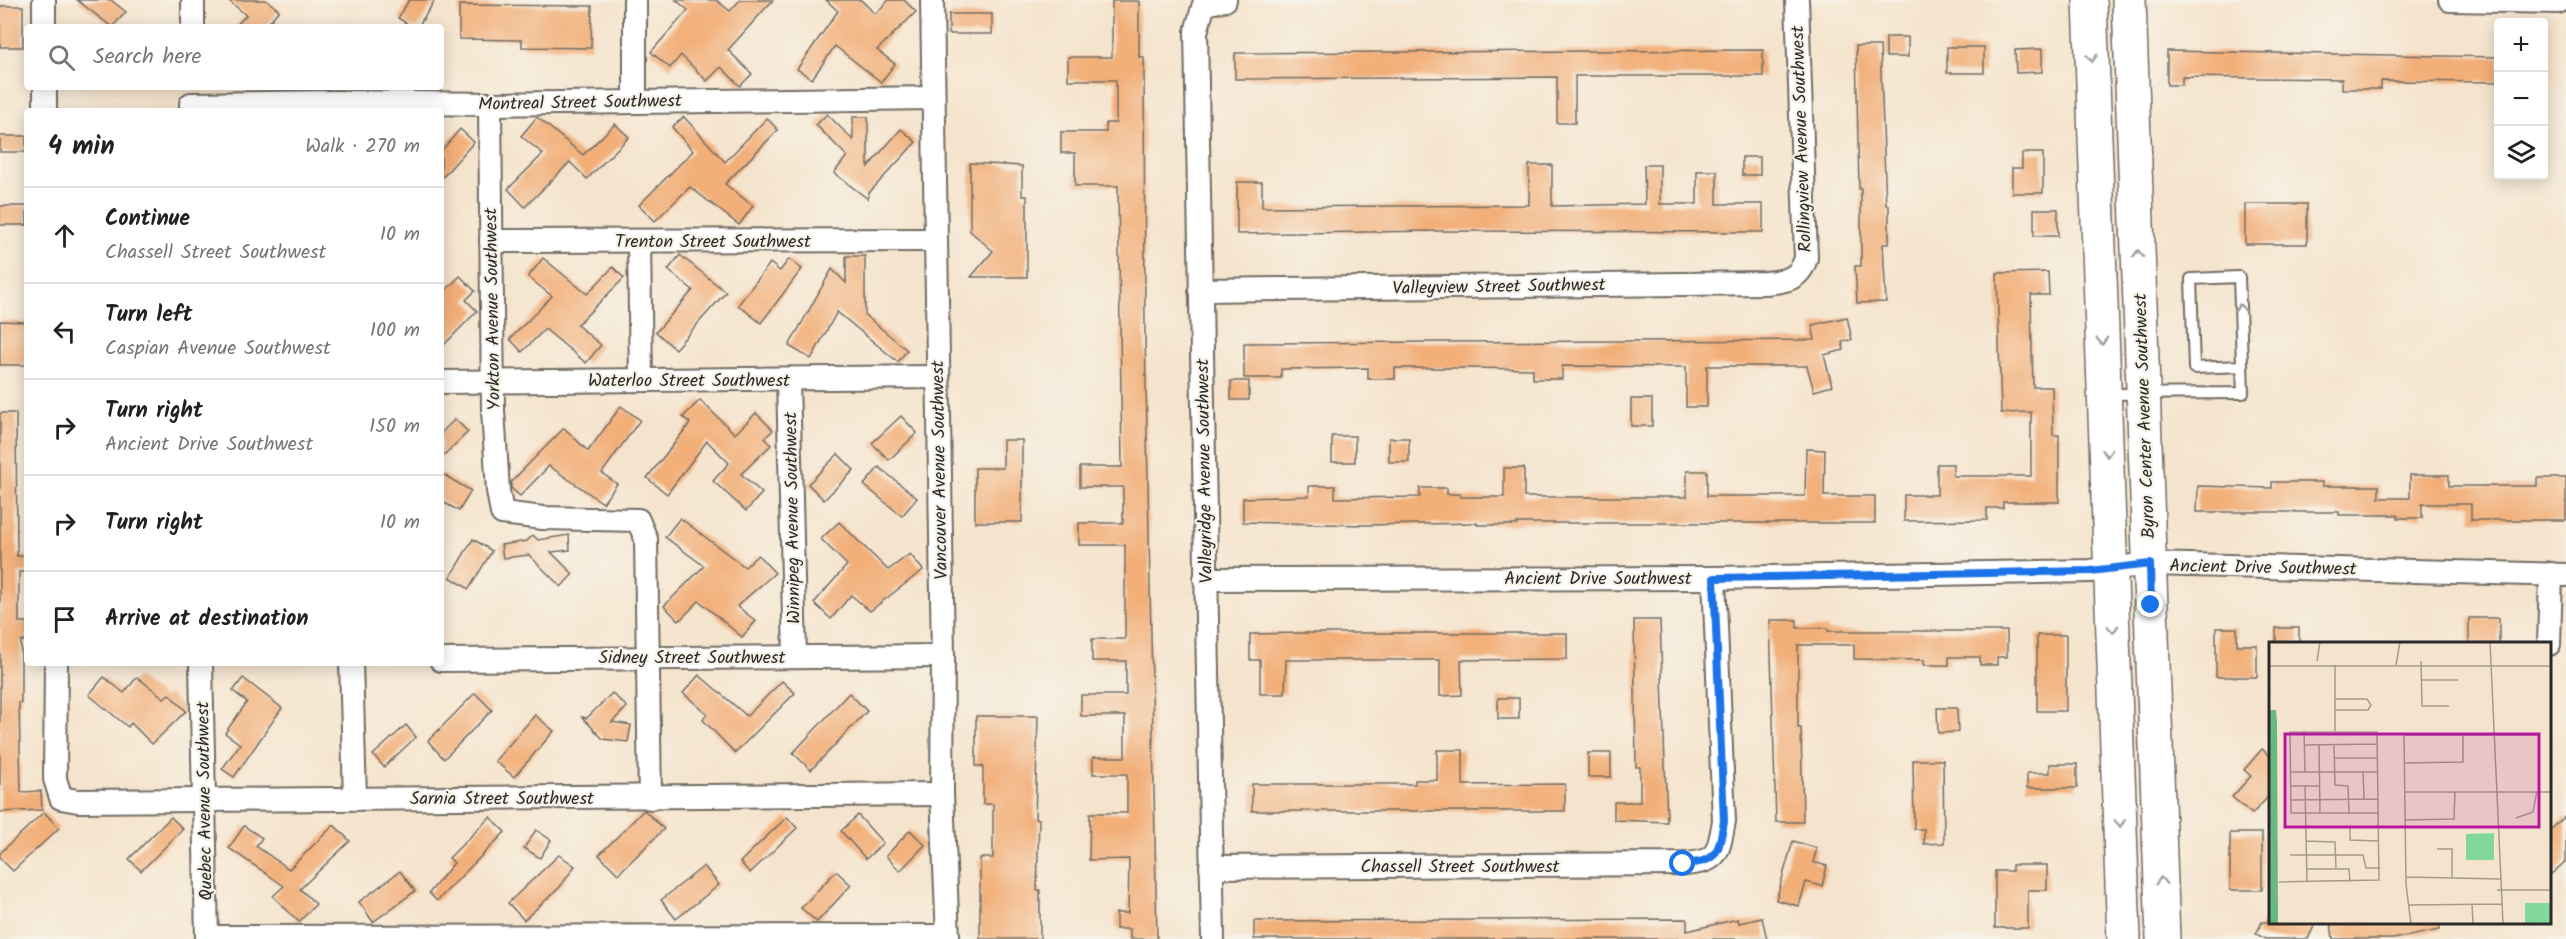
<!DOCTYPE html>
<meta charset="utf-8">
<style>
:root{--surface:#fff;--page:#f6f6f6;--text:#222;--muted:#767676;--line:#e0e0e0}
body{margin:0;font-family:Kalam,sans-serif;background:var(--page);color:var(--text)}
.controls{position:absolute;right:18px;top:18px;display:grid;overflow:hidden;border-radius:6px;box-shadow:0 3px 15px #0003}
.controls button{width:54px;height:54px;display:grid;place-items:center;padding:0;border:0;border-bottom:2px solid var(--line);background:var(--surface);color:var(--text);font:30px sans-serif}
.stop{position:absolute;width:18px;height:18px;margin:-14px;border:4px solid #1a73e8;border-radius:50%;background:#fff}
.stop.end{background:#1a73e8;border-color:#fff;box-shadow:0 2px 6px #0008}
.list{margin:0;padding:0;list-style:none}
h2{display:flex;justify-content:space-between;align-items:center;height:78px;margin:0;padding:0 24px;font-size:26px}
h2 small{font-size:20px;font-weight:400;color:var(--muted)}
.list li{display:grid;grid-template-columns:39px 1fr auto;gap:18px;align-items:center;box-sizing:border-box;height:96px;padding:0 24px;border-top:2px solid var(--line)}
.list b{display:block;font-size:22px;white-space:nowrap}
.list p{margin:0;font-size:20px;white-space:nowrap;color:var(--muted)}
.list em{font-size:20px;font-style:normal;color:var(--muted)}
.icon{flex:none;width:33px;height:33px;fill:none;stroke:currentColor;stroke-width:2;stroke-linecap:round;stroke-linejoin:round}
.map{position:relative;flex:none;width:2566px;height:939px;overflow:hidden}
.search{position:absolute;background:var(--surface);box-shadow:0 3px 15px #0003;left:24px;top:24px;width:420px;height:66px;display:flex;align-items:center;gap:15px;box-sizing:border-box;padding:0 21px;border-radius:6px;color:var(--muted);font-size:22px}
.panel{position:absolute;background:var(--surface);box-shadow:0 3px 15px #0003;left:24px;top:108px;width:420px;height:558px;border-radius:6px}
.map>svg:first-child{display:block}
.building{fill:#f2af78}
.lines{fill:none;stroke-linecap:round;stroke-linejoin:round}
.lane-casing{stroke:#726c64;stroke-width:14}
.street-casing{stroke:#726c64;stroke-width:26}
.primary-casing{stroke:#726c64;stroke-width:36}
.lane{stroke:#fff;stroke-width:10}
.street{stroke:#fff;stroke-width:22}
.primary{stroke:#fff;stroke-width:33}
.oneway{stroke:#a0a0a0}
.route{stroke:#1a73e8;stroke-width:8}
.labels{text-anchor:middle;stroke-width:4.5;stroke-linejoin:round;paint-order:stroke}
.street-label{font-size:18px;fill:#2b2b2b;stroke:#f7f3e8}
.inset-road{fill:none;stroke:#a49a8c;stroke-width:1.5}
.view{fill:#b5179e;fill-opacity:0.15;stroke:#b5179e;stroke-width:3}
.inset-edge{fill:none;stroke:#2b2b2b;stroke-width:3}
</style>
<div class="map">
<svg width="2566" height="939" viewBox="0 0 2566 939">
<rect width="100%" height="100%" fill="#f7f3e8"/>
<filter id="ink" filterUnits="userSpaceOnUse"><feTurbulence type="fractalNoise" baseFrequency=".0167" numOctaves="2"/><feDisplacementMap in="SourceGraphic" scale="12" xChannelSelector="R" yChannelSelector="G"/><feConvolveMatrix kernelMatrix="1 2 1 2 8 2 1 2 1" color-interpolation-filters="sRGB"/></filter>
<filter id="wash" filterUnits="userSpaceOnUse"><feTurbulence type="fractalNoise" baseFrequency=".008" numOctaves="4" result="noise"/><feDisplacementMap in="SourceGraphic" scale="24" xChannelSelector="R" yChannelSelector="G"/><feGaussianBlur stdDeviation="1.35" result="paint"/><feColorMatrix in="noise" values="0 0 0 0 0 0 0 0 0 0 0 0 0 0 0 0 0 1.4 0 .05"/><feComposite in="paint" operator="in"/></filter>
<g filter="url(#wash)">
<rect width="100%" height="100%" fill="#f5e4cd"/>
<g id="blocks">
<g class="building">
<path d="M77,0H111L126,12L112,27Z"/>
<path d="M228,0H266L279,10L265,27H235L246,15Z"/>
<path d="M409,0H435L418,27H412L398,18Z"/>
<path d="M676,0H716L730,11L740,0H773L728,50L752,74L740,86L721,67L707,81L681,55L670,68L651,52L688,10Z"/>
<path d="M826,0H861L875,14L889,0H904L916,12L877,50L895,64L881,82L835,46L812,79L797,69L838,11Z"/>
<path d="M1112,1H1139V57H1144L1145,333L1157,939H1130V929H1116V913H1128L1129,859L1089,860L1090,813H1127V774H1093V757H1125V716H1081V695H1126V661H1092V639H1125V545H1079V523H1123V487H1080V467H1122L1118,186H1075V153H1061V132H1106V123H1116V80H1068V57H1112Z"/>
<path d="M459,5L592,6L591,48L522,47V40L459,39Z"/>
<rect x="0" y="6" width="23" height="41"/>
<rect x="949" y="14" width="43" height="20"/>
<rect x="1886" y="37" width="22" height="20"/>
<path d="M1856,46H1880L1886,205H1889V244H1883L1886,302L1857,303L1855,266H1861V189H1859Z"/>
<rect x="1947" y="47" width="37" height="26"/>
<path d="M2042,49V72L2016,73L2015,50Z"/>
<path d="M1763,50V76H1575V123H1557V77L1235,79V53Z"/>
<path d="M2167,51L2499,57V82L2381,81V89H2342V79L2182,77V85H2167Z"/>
<path d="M827,114L853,140V117H868V167L901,129L916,142L868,194V199L834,173L847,156L816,125Z"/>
<path d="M537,117L583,155L615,124L629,137L587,179L570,162L525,207L508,189L543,154L521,136Z"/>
<path d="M684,117L725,162L767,118L778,130L725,184L753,206L739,225L690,187L655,221L639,205L693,151L672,127Z"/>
<path d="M460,129L474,142L441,179V151Z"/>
<rect x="0" y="136" width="26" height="16"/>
<path d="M2022,153H2043V193H2012V168H2022Z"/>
<rect x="1742" y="157" width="18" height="18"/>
<path d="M970,163L1022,166V196H1027V277H971L993,251L970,231Z"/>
<path d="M1529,165H1552V206L1645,204L1644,165H1660V204H1697V171H1717V204H1763V232L1435,231L1237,234V182H1262V207L1529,205Z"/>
<rect x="2245" y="204" width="62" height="40"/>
<rect x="0" y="206" width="27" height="19"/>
<rect x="2034" y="209" width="24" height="27"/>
<path d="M680,255L726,292L675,349L656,332L693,290L668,270Z"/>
<path d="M846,256H865V315L907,350L898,362L837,312L811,359L789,346L832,269L846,283Z"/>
<path d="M543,258L587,294L613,267L624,278L577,325L601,345L586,363L545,329L522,352L510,339L552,296L528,277Z"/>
<path d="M789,259L802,269L761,323L738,305L770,263L780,271Z"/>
<path d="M2048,272L2049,295H2031L2032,352L2033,387H2052L2053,435H2059V502H2003V508H1987V520L1904,521V495H1937V464H1953V476H2031V412L2001,413L1997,273Z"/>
<path d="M460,276L475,291L466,300L477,311L441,348V295Z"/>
<path d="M1847,317L1852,340L1842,342L1844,350L1824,355L1832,386L1814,391L1807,366H1707V407H1686V367L1562,366V379H1533V369L1469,368H1395V379H1368V368L1281,369V378H1244V343L1815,340L1812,325Z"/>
<path d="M0,321L27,322V365H0Z"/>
<rect x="1231" y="381" width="18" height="19"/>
<rect x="1631" y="399" width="21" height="27"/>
<path d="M700,400L735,434L756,413L773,430L765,438L771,445L741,474L762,493L746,511L713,481L729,463L707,441L667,494L647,478L690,423L683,417Z"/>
<path d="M621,406L640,420L602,473L617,484L603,503L549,466L520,496L511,488V482L564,428L588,451Z"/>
<path d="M0,413H16L17,556H27V572H19V622H27V641H21V703H19L21,792L41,791L42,810L0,812Z"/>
<path d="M901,416L917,433L889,460L872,443Z"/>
<path d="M455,419L468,432L441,458V433Z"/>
<rect x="1332" y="436" width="23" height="26"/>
<rect x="1389" y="438" width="20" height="24"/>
<path d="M1003,440H1022V522H975V468H1003Z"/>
<path d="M1806,449L1825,450L1824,496H1875V523H1517V525H1477V523L1364,525L1243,522V498L1309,496V486H1335V498L1420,497V488H1447V494H1460V497H1504V468H1524V497H1687V471H1707V496H1805Z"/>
<path d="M838,454L854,470L824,500L808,484Z"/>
<path d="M879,467L917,498L902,516L864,485Z"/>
<path d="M441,473L471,491L459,511L441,501Z"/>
<path d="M2410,475H2449V486H2537V478H2566V520H2471V504H2422V518H2398V515H2339V512H2197L2198,486L2272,488V482H2322V486H2379V498H2410Z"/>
<path d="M680,518L745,567L758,555L775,573L737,606L756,621L742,637L699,601L679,621L664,606L704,566L665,537Z"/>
<path d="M839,522L888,570L910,554L923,570L870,611L851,595L831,619L814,603L847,565L821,539Z"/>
<path d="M533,535L538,540L569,535L570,550L551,552L573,574L561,587L529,555L503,558L501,545L527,541Z"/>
<path d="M473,539L492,551L469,589L450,577Z"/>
<rect x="2469" y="618" width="30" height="26"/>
<path d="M1634,620H1660L1667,822L1614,820V802H1640V767H1636Z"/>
<path d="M1770,620H1797V628H1828V631H2007V657H1997V665H1980V657H1949V665H1924V660L1854,659V645H1798V728H1801L1803,822H1776Z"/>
<path d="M2216,628H2237V645H2257V677H2216Z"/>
<rect x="2276" y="628" width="23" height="16"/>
<path d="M1301,633H1567V659L1461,660L1462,695L1440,696V660H1286L1285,694H1260V660H1250V634Z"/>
<rect x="2037" y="635" width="29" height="76"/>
<path d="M699,675L747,716L782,681L795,693L735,753L703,720L707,714L683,693Z"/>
<path d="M104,677L124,693L137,677L164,698L169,694L186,711L152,744L131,723L128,727L89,695Z"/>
<path d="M243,678L282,708L234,777L222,769L240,744L225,733L247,702L233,691Z"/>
<path d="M475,693L492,710L444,759L428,741Z"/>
<path d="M612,693L627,707L612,722L631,725L628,742L603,739L582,717L587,718Z"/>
<path d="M849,693L867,711L811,770L793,753Z"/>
<rect x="1498" y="698" width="21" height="21"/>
<path d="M1937,708H1957L1958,732L1938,733Z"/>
<path d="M535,715L554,731L514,777L495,761Z"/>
<path d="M976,716H1038L1035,819H1039L1037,890H1040V939H980V858H993V804H983V766H976Z"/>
<path d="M406,725L416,737L384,767L373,755Z"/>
<path d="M2262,749L2271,757V794L2252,814L2232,797L2251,776L2244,770Z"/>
<path d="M1437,750H1463V785L1565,784V811H1252V784H1415V780H1437Z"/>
<rect x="1588" y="753" width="23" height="24"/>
<path d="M1913,760H1943L1944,843L1924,844V829H1914Z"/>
<path d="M2050,764H2077V788H2027V773H2050Z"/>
<path d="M644,810L664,829L618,874L599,855Z"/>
<path d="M44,812L59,828L13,871L0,858V853Z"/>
<path d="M858,815L883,843L866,859L841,831Z"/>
<path d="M2566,816V861L2550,875V830Z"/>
<path d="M171,817L183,829L141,871L129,859Z"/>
<path d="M490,817L505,832L437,901L429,893L454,863L449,858Z"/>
<path d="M787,817L797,828L750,873L740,862Z"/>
<path d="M334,825L350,841L300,889L316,904L299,922L273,896L284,886L229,848L244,826L262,838L256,846L289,869Z"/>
<path d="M536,830L551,840L540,858L524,848Z"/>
<path d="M910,830L925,845L900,871L886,856Z"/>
<rect x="2230" y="833" width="32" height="57"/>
<path d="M1793,841L1817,848L1813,862L1827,866L1822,886L1806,882L1799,906L1776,900Z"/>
<path d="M559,855L575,866L560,887L524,920L508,903Z"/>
<path d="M2012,865H2047V890H2028V928H1995V871H2012Z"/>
<path d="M704,866L719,885L676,919L661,900Z"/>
<path d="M400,871L415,891L373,922L359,902Z"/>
<path d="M836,871L851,885L817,922L801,908Z"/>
<path d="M1762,918L1767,939H1254V921L1687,919V931L1738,919L1739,923Z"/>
<path d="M2262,922H2316L2308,939H2266L2256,934Z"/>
<path d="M2331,922H2439L2440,930L2393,939H2333Z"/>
</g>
</g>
</g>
<g filter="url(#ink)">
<use href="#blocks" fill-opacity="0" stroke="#726c64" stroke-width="1.5"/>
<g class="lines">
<g class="lane-casing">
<path id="lane" d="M2108,394L2243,393L2239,277L2191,279L2194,368L2242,366"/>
</g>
<g class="street-casing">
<g id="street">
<path d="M44,0V27"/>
<path d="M932,0L943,656L942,794L948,939"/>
<path d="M2450,0L2558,2"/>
<path d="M193,27V0"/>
<path d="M45,87V111"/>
<path d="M635,100V0"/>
<path d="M191,104L340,102L490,104L933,98"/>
<path d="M490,104L493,410L498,491L502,513L543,518L638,520L646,539L650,798"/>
<path d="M491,241L934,240"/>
<path d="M639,241L641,380"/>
<path d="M1200,290L1766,283C1787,281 1800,279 1806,258L1797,0"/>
<path d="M788,380L795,657"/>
<path d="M441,382L937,377"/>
<path d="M1205,579L1714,578L2090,571L2150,564L2566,575"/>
<path d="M2549,644L2551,574"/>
<path d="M441,660L943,656"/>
<path d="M56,663L55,779L61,798L78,801L942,794"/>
<path d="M201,663L207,939"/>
<path d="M351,663L355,798"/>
<path d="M1211,867L1683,864C1719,862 1718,853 1724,821L1714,578"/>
<path d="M207,937L948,936"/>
<path d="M1213,939L1196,32L1204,4L1225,0"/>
</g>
</g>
<g class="primary-casing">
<g id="primary">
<path d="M2090,0L2124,939"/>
<path d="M2129,0L2163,939"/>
</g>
</g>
<use href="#lane" class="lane"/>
<use href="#street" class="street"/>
<use href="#primary" class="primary"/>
</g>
<defs><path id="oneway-chevron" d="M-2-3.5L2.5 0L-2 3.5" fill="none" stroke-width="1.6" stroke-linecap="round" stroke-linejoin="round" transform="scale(1.5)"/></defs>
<g class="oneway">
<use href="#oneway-chevron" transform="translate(2092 58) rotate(88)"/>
<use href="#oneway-chevron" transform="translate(2138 254) rotate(-92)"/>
<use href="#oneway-chevron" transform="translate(2240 308) rotate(-92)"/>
<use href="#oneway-chevron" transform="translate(2102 341) rotate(88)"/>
<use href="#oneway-chevron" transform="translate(2107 453) rotate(88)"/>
<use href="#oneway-chevron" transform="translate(2113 629) rotate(88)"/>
<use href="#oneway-chevron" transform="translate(2120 823) rotate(88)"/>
<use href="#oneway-chevron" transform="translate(2161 881) rotate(-92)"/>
</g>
</g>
<g class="lines" filter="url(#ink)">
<path class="route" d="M1683,864C1719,862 1718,853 1724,821L1714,578L2090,571L2150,564L2151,605"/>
</g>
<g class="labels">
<g class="street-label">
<text transform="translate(580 102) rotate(-1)" y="6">Montreal Street Southwest</text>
<text transform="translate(1801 139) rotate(-92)" y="6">Rollingview Avenue Southwest</text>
<text x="713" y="247">Trenton Street Southwest</text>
<text transform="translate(1499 286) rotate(-1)" y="6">Valleyview Street Southwest</text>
<text transform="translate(492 309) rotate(-91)" y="6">Yorkton Avenue Southwest</text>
<text x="689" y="386">Waterloo Street Southwest</text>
<text transform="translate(2144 416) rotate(-92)" y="6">Byron Center Avenue Southwest</text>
<text transform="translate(939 470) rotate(-91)" y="6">Vancouver Avenue Southwest</text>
<text transform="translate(1204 471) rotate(-91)" y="6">Valleyridge Avenue Southwest</text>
<text transform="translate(792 518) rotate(-91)" y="6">Winnipeg Avenue Southwest</text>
<text transform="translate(2263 567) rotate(1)" y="6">Ancient Drive Southwest</text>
<text x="1598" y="584">Ancient Drive Southwest</text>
<text x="692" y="663">Sidney Street Southwest</text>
<text x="502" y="804">Sarnia Street Southwest</text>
<text transform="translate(204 801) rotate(-91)" y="6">Quebec Avenue Southwest</text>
<text x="1460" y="872">Chassell Street Southwest</text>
</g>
</g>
<g transform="translate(2269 642)">
<rect width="282" height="282" fill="#f5e4cd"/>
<path d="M225,191V218H197V192ZM256,261H282V282H256Z" fill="#82d79a"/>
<path d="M0,68H7L8,79L9,282H0Z" fill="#69b882"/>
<path class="inset-road" d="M221,0L234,282M48,19L51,0M152,19L153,64H180M66,23V89M127,23L131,0M0,24H282M152,38H189M66,68H99L102,63L98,57H66M35,89L36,130M50,102L51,171M35,103L108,102M65,103L66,143L79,144L80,171M65,116H109M135,121L194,120V92M21,130H109M94,130L95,157M21,144H51M36,144L38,240M135,150H282M22,158L109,157M247,176L264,170L268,149M136,178L185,177L186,150M37,185H110M81,185V198L110,199M37,199L66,200L67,226M282,206V244M168,207H183V235M21,213H94L97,226H111M38,227H80L81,240M137,235L232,237M10,240L110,238L108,90H21L22,171H109M228,248H282M203,262L204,282M140,263L233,262M142,282L137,242L135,93H269"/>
<path class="view" d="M16,92H270V185H16Z"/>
<rect width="282" height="282" class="inset-edge"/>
</g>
</svg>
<div class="controls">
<button>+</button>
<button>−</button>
<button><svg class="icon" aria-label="layers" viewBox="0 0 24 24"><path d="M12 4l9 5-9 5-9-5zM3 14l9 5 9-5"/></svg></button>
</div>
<div class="stop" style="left:1683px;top:864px"></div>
<div class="stop end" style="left:2151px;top:605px"></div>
<div class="search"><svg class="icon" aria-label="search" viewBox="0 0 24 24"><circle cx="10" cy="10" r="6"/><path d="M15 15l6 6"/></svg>Search here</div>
<section class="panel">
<h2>4 min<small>Walk · 270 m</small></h2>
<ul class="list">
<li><svg class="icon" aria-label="ahead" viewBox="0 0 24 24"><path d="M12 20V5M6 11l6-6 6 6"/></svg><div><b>Continue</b><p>Chassell Street Southwest</p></div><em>10 m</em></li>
<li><svg class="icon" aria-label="left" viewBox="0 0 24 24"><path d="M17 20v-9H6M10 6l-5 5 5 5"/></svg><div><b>Turn left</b><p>Caspian Avenue Southwest</p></div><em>100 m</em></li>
<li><svg class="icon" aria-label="right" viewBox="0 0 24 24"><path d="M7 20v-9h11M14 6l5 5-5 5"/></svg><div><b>Turn right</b><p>Ancient Drive Southwest</p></div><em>150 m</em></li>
<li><svg class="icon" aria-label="right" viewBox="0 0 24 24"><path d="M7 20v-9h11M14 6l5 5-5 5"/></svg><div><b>Turn right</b></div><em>10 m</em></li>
<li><svg class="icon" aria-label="arrive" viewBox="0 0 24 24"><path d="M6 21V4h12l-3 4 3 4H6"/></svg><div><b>Arrive at destination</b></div></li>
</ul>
</section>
</div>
